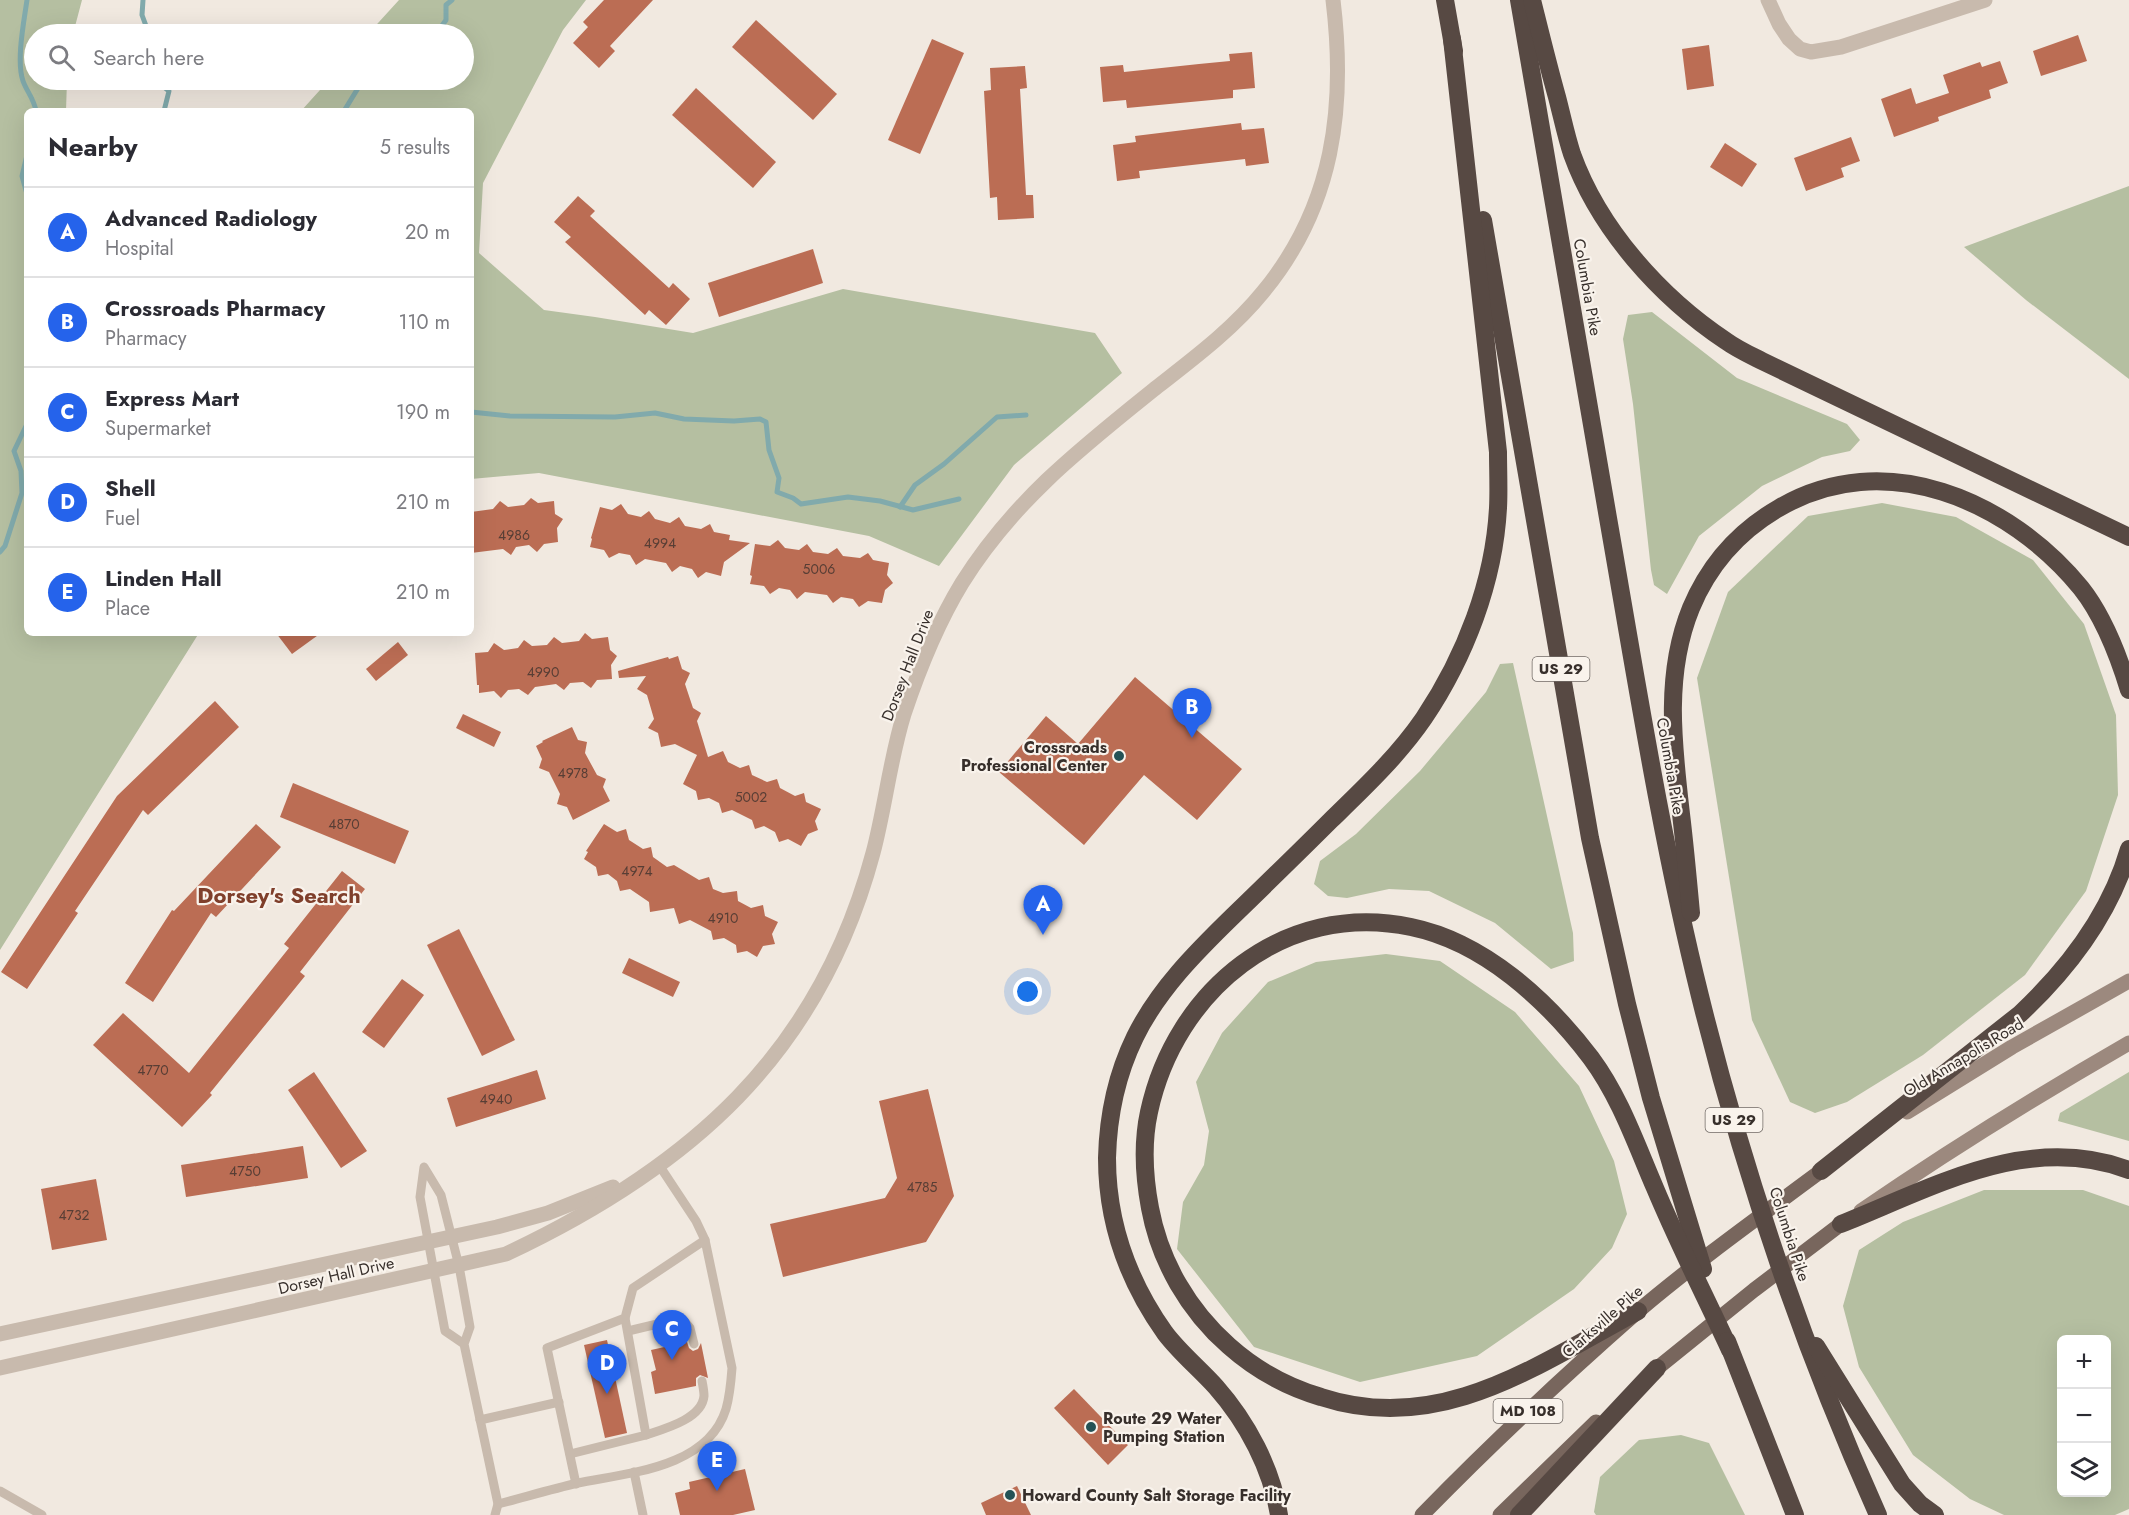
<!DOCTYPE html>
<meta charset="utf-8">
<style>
:root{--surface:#fff;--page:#f7f7f7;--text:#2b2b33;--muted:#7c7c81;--line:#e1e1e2;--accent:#2563eb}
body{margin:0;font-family:Jost,sans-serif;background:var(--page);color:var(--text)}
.controls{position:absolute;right:18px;bottom:18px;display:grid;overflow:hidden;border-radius:9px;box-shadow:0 6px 24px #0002}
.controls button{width:54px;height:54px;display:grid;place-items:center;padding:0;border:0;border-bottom:2px solid var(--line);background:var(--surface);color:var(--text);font:30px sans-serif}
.you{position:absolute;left:1028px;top:992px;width:21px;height:21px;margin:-15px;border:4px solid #fff;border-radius:50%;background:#1a73e8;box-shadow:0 0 0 9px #1a73e833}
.badge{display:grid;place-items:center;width:39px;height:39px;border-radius:50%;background:var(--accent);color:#fff;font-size:20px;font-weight:700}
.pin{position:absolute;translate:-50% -50px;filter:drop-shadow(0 2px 3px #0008)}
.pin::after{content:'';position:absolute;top:32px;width:21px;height:18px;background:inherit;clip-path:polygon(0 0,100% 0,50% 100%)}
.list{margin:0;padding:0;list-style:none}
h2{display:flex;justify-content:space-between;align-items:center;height:78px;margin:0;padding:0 24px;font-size:26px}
h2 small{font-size:20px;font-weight:400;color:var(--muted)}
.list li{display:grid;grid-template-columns:39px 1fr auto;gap:18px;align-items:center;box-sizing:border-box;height:90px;padding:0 24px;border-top:2px solid var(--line)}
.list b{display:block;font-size:22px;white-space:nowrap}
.list p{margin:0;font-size:20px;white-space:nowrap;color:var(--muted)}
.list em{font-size:20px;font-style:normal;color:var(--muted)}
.icon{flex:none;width:33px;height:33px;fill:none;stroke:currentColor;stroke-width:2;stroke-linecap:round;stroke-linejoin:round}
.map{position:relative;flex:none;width:2129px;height:1515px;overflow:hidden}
.search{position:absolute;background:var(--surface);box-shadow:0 6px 24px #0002;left:24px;top:24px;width:450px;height:66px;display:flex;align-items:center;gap:15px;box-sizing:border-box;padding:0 21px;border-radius:33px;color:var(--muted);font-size:22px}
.panel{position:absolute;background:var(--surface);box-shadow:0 6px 24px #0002;left:24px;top:108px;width:450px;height:528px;border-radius:9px}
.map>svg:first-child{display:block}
.green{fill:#b5bfa1;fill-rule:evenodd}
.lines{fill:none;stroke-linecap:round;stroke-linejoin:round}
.stream{stroke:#81aaac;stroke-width:5}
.building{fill:#bb6d54}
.lane{stroke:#c8baad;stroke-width:9}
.street{stroke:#c8baad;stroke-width:15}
.secondary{stroke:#9c897e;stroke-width:15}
.primary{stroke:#78665d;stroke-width:15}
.highway{stroke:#574943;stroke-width:18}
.poi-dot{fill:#245256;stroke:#f9f3ec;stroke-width:2}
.labels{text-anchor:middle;stroke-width:4.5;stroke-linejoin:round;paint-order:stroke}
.number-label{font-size:14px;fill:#583e35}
.shield{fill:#f9f3ec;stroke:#716a65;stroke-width:1.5}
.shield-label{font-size:15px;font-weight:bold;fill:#372f2b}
.street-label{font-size:16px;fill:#372f2b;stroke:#f9f3ec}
.poi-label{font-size:16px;font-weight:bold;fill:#372f2b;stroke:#f9f3ec;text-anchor:start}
.district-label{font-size:22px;font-weight:bold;fill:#7f3f2b;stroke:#f9f3ec}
</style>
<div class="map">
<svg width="2129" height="1515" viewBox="0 0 2129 1515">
<rect width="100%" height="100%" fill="#f1e9e0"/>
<g class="green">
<path d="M0,0H82L73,34H34V80H67L66,111H27V633H199L0,950Z"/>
<path d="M399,0H586L563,30L483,183L479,253L544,310L595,317L693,333L843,289L1095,333L1122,373L1014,465L939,566L869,536L539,473L471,479V111H301L329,80H464V34H368Z"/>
<path d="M2129,186V379L2026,300L1964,247Z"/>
<path d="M1652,312L1737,378L1847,424L1860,440L1850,451L1822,457L1762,486L1699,536L1667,594L1654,585L1651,570L1633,404L1623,339L1628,315Z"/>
<path d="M1882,503L1956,517L2033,560L2084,624L2116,715L2118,795L2086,891L2025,975L1923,1055L1847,1102L1815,1113L1790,1102L1752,1020L1697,678L1728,592L1808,516Z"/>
<path d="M1513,663L1573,933L1574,961L1551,969L1495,923L1429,891L1389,889L1347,898L1328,896L1314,884L1320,861L1356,834L1420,771L1486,692L1500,664Z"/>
<path d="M1386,954L1440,961L1515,1012L1579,1086L1614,1161L1627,1214L1612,1248L1574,1289L1477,1356L1360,1382L1254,1347L1177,1249L1183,1202L1204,1165L1209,1131L1196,1082L1222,1033L1268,982L1316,962Z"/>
<path d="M2129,1072V1141L2058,1121L2060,1113Z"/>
<path d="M1984,1190H2083L2129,1206V1509L2115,1515H2004L1970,1499L1913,1455L1859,1367L1843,1306L1859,1250L1903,1222ZM2062,1340H2106V1492H2062Z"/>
<path d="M1681,1435L1709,1443L1745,1515H1596L1594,1512L1600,1477L1639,1440Z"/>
</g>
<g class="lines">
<g class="stream">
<path d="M27,0C24,21 16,61 23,81C27,92 34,99 36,111"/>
<path d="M143,0L142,15L149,34"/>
<path d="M436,34L446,20V5L452,0"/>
<path d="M155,80L169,91L164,111"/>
<path d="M344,111L363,80"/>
<path d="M27,155L22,176L27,194"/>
<path d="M471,412L510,416L615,417L655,413L684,419L734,421L760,419L766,422L769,450L779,478L777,492L793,498L801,504L848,497L880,501L913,510L959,499"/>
<path d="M900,507L915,485L944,464L997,417L1026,415"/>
<path d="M0,552L5,546L22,493L21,471L14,451L27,424"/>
</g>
</g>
<g class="building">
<path d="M604,0H653L610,46L615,51L599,68L573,43L588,27L583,22Z"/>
<path d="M756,20L837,94L813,120L732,47Z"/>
<path d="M2078,35L2087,61L2041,76L2033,51Z"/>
<path d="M932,39L964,53L920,154L888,140Z"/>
<path d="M1709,45L1714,86L1687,90L1682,49Z"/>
<path d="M1252,52L1255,88L1233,90V98L1127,108L1126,100L1103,102L1100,67L1123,65L1124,72L1199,64L1230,61L1229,54Z"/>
<path d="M2000,61L2008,83L1989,90L1991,98L1938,117L1939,121L1894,137L1881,99L1911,88L1916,104L1949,93L1943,75L1980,62L1982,67Z"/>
<path d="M1025,66L1027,88L1020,89L1026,195H1033L1034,218L998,220L997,197L990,198L984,91L991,90L990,68Z"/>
<path d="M696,88L776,162L753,188L672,115Z"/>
<path d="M1241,123L1242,130L1264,128L1269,163L1246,166L1245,159L1139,171L1140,178L1117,181L1113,145L1136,142L1135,136Z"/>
<path d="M1851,137L1860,161L1841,168L1844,177L1806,191L1794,158Z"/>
<path d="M1725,143L1757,164L1742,187L1710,167Z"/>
<path d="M578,196L595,211L590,216L669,288L673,283L690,299L666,325L649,310L645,315L565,242L571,237L554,222Z"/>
<path d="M813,249L823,283L719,317L708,283Z"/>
<path d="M531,498L538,503L554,501L555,514L563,519L557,528L558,542L544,544L537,552L529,545L516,547L511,555L503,549L471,553V512L493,509L500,501L508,507L524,505Z"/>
<path d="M621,504L628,514L641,517L649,511L655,519L670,523L679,517L685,526L701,529L710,524L714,532L730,535L729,540L750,543L724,562L721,576L706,572L698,578L692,569L680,566L672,572L666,563L645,559L636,565L630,555L619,553L609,558L604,550L590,547L592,539L591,538L600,507L612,510Z"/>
<path d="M778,540L785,548L799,550L807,544L813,552L828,554L837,548L843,556L860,558L868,553L873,560L889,563L887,575L893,583L885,590L882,603L868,601L859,607L853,599L841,597L833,603L827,595L805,592L797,599L790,590L779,588L770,594L764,586L750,584L752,576L750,575L755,544L770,546Z"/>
<path d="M276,633H321L292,654Z"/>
<path d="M585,633L592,639L608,637L610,650L617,656L611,665L612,679L597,680L591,688L583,682L570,683L564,690L556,684L535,687L528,695L519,689L508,690L501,698L494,691L479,693V685H477L475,653L488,652L494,643L504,650L518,648L524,640L532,646L547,645L554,637L562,643L579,641Z"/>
<path d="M398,642L408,655L376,681L366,669Z"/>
<path d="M678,656L682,669L690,673L685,684L693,708L701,713L697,721L708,757L723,751L728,762L740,768L749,765L752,775L767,782L777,779L780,788L795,796L804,793L806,802L821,809L815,821L818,830L808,834L801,846L788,839L779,842L775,832L764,826L755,829L752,820L732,810L722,813L719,803L709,798L698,800L696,791L683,784L697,755L675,744L661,747L658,733L648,728L654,719L647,695L637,689L646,676L619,678L618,671L668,657L669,659Z"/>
<path d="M1135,677L1242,769L1197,820L1144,775L1084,845L999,772L1046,716L1078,744Z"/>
<path d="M215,701L239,727L148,815L143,810L75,911L78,913L27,989L1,972L117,796Z"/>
<path d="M463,714L501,732L494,747L456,728Z"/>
<path d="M572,727L578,740L587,742L585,753L597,775L606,779L603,787L610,801L573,820L567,807L557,804L560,794L549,772L539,768L542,759L536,746L543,742L542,741Z"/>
<path d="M293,783L409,831L395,864L280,817Z"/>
<path d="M256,824L281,847L216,917L211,913L153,1002L125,983L172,910L174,911Z"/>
<path d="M604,824L617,832L626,829L629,840L643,849L651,847L653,857L667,867L674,865L699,880L709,877L713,889L723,893L737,891L738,901L751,908L763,905L765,916L778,922L772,934L775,944L763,946L757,957L747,951L737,953L736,945L724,938L713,940L711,931L690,920L679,924L674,908L650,912L649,902L630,889L620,891L617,881L608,874L598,876L596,867L584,859L588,852L586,851Z"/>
<path d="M342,871L365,889L300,972L305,976L210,1093L212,1095L182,1127L93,1045L123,1013L189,1073L289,948L284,944Z"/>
<path d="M459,929L515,1040L482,1056L427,945Z"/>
<path d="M629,958L680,982L673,997L622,973Z"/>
<path d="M402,979L424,995L384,1048L362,1032Z"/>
<path d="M537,1070L546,1099L456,1127L447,1098Z"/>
<path d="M314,1072L367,1151L341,1168L288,1090Z"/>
<path d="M928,1089L954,1196L926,1242L783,1277L770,1224L885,1198L897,1178L879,1101Z"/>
<path d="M303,1146L308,1178L186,1197L181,1165Z"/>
<path d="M96,1179L107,1240L52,1250L41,1189Z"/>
<path d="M607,1340L627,1433L605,1438L584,1345Z"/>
<path d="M687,1342L689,1348L693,1351L698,1349L701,1343L708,1378L700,1375L696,1378V1386L655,1394L651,1372L656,1370L651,1350Z"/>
<path d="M1074,1389L1128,1445L1108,1465L1054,1408Z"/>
<path d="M745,1469L755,1510L733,1515H680L675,1493L690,1489L689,1482Z"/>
<path d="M1017,1486L1031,1515H986L981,1503Z"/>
</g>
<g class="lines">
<g class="lane">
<path d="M628,1331L674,1320L684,1321L690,1328L694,1344"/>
<path d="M464,1344L445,1331L420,1197L424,1167L441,1195L459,1266L470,1327L464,1344L498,1504L495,1515"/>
<path d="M480,1420L559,1402"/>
<path d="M646,1435C664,1429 702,1419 704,1396C704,1391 703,1386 702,1381"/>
<path d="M570,1454L646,1435L625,1318"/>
<path d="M634,1472L643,1515"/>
<path d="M576,1484L547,1348L625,1318L633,1288L705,1240"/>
<path d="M0,1491L42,1515"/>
<path d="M498,1504C525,1497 552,1489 578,1483C628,1473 708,1468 726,1409C730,1395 731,1382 732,1368L705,1240L696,1221L659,1165"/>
</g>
<g class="street">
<path d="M1768,0L1779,24L1789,39L1800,49L1811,52L1841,47L1985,0"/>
<path d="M0,1334L497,1227L548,1213L613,1187"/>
<path d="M0,1368L506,1254C689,1168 819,1055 873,853C885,808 890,759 904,714C919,669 937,624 962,583C1014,500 1081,448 1157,387C1194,358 1233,329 1263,292C1334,206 1346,107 1333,0"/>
</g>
<g class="secondary">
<path d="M1907,1112L2012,1047L2129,981"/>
<path d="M1861,1211C1948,1151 2037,1096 2129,1043"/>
</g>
<g class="primary">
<path d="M1650,1374L1754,1290L1841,1224"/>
<path d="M1422,1515C1491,1444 1563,1377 1637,1312C1696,1262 1759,1217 1821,1171"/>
<path d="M1500,1515L1596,1422"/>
</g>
<g class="highway">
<path d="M1445,0L1454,51"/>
<path d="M1519,0C1549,173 1578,346 1608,518C1636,678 1661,839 1700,996C1744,1174 1803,1348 1878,1515"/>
<path d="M1532,0C1540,32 1548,65 1557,97C1562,116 1566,136 1572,154C1599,229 1660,297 1726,341C1737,349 1750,355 1762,361L2129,537"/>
<path d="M1483,220L1590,838L1627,1004L1651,1098L1703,1269"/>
<path d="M1691,913C1688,880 1685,847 1681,814C1673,745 1664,674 1691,608C1709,565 1739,531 1779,508C1884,446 2009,500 2081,588C2104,617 2118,654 2129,690"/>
<path d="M1821,1171L2020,1014C2069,968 2110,915 2129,849"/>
<path d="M1841,1224C1934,1187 2028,1132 2129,1170"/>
<path d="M1638,1311C1537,1365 1440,1436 1321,1397C1287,1387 1256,1370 1229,1346C1189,1311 1160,1262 1150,1208C1144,1176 1142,1144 1149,1112C1175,991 1284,900 1411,927C1484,942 1547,1000 1591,1058C1620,1097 1636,1144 1655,1188C1678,1243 1705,1296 1730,1350"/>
<path d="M1727,1341L1795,1515"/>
<path d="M1816,1346L1902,1484L1920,1504L1935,1515"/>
<path d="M1279,1515C1272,1469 1247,1422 1216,1387C1200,1369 1180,1353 1165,1333C1128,1281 1107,1222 1107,1158C1108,1117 1117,1074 1135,1037C1158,990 1196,952 1233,916C1266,884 1299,852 1331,820C1364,788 1398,756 1424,718C1465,657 1494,582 1498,508C1499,490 1498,470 1498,452L1452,39"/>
<path d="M1519,1515L1657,1368"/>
</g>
</g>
<g class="poi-dot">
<circle cx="1119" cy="756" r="6"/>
<circle cx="1091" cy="1427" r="6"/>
<circle cx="1010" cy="1495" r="6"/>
</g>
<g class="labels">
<g class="number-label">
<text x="514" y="540">4986</text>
<text x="660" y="548">4994</text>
<text x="819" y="574">5006</text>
<text x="543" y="677">4990</text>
<text x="573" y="778">4978</text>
<text x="751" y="802">5002</text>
<text x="344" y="829">4870</text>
<text x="637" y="876">4974</text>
<text x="723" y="923">4910</text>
<text x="153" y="1075">4770</text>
<text x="496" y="1104">4940</text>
<text x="245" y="1176">4750</text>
<text x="922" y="1192">4785</text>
<text x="74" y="1220">4732</text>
</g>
<g class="shield">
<rect x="1532.5" y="657" width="57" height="24" rx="4.5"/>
<rect x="1705.5" y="1108" width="57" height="24" rx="4.5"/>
<rect x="1493.5" y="1399" width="69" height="24" rx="4.5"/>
</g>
<g class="shield-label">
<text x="1561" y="674">US 29</text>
<text x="1734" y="1125">US 29</text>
<text x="1528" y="1416">MD 108</text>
</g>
<g class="street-label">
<text transform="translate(1588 287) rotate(80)" y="6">Columbia Pike</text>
<text transform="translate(907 665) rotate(-69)" y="6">Dorsey Hall Drive</text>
<text transform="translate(1671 766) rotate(80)" y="6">Columbia Pike</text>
<text transform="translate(1963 1057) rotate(-31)" y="6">Old Annapolis Road</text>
<text transform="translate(1790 1234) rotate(72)" y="6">Columbia Pike</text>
<text transform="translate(336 1275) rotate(-13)" y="6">Dorsey Hall Drive</text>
<text transform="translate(1602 1321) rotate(-41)" y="6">Clarksville Pike</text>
</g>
<g class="poi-label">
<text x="1107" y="753" text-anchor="end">Crossroads<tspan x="1107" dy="18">Professional Center</tspan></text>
<text x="1103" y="1424">Route 29 Water<tspan x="1103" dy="18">Pumping Station</tspan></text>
<text x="1022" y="1501">Howard County Salt Storage Facility</text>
</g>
<g class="district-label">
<text x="279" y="903">Dorsey's Search</text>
</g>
</g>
</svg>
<div class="controls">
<button>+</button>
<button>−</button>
<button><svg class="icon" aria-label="layers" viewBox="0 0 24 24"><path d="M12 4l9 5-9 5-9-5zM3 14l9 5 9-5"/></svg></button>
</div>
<div class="you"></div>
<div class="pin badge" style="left:1043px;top:935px">A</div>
<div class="pin badge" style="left:1192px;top:738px">B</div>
<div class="pin badge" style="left:672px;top:1360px">C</div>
<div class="pin badge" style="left:607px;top:1394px">D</div>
<div class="pin badge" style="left:717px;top:1491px">E</div>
<div class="search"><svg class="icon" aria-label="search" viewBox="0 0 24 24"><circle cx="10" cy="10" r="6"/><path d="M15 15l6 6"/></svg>Search here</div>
<section class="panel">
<h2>Nearby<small>5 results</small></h2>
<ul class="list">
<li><span class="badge">A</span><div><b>Advanced Radiology</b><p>Hospital</p></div><em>20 m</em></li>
<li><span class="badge">B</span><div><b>Crossroads Pharmacy</b><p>Pharmacy</p></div><em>110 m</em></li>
<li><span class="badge">C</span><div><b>Express Mart</b><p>Supermarket</p></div><em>190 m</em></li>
<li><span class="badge">D</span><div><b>Shell</b><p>Fuel</p></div><em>210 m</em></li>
<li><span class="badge">E</span><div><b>Linden Hall</b><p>Place</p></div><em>210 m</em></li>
</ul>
</section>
</div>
